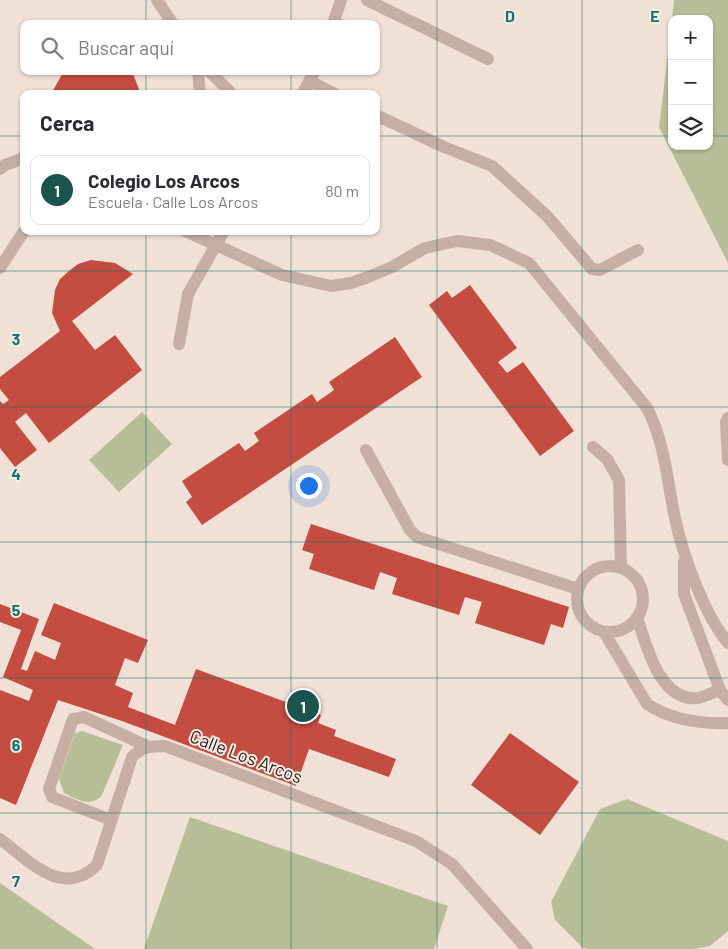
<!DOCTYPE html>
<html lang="es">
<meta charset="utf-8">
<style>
:root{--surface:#fff;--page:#f2f2f3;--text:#2b2b33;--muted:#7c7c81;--line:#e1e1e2;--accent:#1b534e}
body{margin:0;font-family:Barlow,sans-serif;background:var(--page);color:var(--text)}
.controls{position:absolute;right:15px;top:15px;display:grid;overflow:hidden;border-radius:10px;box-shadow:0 1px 4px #0004}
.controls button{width:45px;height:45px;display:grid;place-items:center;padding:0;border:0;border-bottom:1px solid var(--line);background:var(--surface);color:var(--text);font:25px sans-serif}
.you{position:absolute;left:308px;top:485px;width:18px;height:18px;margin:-12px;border:4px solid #fff;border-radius:50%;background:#1a73e8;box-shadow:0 0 0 8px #1a73e833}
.badge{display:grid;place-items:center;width:32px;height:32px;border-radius:50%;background:var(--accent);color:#fff;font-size:16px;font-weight:700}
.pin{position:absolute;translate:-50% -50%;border:2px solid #fff;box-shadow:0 1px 5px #0006}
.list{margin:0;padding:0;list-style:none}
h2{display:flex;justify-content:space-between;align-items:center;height:65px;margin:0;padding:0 20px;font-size:21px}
h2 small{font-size:16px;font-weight:400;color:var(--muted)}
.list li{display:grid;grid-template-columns:32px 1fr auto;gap:15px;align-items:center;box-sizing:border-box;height:70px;margin:0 10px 10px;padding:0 10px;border:1px solid var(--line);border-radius:10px}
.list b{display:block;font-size:19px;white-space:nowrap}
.list p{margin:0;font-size:16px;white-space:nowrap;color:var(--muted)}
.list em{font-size:16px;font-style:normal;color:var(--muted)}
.icon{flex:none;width:28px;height:28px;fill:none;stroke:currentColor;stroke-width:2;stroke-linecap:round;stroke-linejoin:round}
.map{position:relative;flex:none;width:728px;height:949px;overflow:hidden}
.search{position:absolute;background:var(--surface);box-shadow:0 1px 4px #0004;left:20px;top:20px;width:360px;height:55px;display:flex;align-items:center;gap:12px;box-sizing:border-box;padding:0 18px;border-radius:10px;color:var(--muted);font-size:19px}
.panel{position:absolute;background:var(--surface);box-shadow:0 1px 4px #0004;left:20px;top:90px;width:360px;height:145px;border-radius:10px}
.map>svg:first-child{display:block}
.green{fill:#b7be97}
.building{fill:#c44c40}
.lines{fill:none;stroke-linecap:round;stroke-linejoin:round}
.minor{stroke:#c7aea3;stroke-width:12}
.grid{fill:none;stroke:#0f766e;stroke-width:1;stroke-opacity:0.55}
.labels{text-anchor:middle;stroke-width:4;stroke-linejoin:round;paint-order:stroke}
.street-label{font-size:18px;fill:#322725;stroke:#f8ebe2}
.grid-label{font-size:16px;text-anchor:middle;font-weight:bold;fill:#0f766e;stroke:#f8ebe2;stroke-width:4;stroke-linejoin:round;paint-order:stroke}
</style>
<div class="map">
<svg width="728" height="949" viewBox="0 0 728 949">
<rect width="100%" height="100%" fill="#f0e0d6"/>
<g class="green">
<path d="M674,0H728V263L659,127L672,22V146H709V19H672Z"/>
<path d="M142,412L172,444L119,492L89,460Z"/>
<path d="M82,731L123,745L102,795C91,808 78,800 64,793L59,779L75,733Z"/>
<path d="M627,799L728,841V931L710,946L694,949H588L583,948L555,920L551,902L600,809Z"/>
<path d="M190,817L448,906L434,949H144Z"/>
<path d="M0,883L95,949H0Z"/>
</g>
<g class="building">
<path d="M64,71H132L140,92L135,94H121L117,91L113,94H51Z"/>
<path d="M91,260L115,263L133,274L72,321L95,350L115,335L142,370L49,443L26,413L15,422L37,450L15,467L0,448V401L3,404L9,400L0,389V377L60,331L52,313L55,290L60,279L69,271L78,264Z"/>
<path d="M470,285L517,348L498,362L507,373L523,362L574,431L540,456L429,305L447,291L452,298Z"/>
<path d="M395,337L422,377L202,525L186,502L192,497L182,481L239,443L245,451L259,441L254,433L312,394L317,402L334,390L329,382Z"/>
<path d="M311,524L569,607L563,628L551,624L544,645L475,623L482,602L465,597L459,615L392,594L397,578L380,572L374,590L309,569L314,554L302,550Z"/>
<path d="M54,603L148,640L138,663L125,658L115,685L133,693L128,707L175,725L196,669L321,715L318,723L336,730L334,736L396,759L389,777L309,749L296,786L122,721L58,700L16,805L0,798V690L29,701L33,690L3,677L21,630L0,622V604L39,619L21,669L27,671L35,651L55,660L61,643L41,635Z"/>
<path d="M510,733L579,782L540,835L471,785Z"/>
</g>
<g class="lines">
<g class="minor">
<path d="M157,0L173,24"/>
<path d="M367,0L488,59"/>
<path d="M333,24L341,0"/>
<path d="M198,71L200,94"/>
<path d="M209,71L232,94"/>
<path d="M310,81L335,94"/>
<path d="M302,94L315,71"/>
<path d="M376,115L444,147L492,166L547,216L592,269L600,270L638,250"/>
<path d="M0,169L5,165L24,158"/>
<path d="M185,231L282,275L331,286L351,283L368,277L392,267L425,248L457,241L490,245L529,263L647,408C665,443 667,480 675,518C683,556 704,614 728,643"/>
<path d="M0,268L24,231"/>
<path d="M179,344L188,294L224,231"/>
<path d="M728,418L726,422L728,460"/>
<path d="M593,447L607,459L619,480L621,568"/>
<path d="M366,450L410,530L417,537L578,589"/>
<path d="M684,562V594L720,690L728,700"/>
<circle cx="610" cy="599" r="33"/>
<path d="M637,617C646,644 659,702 698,698C705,697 713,692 720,690"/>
<path d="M604,632L647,704C670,719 700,724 728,723"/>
<path d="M111,820L52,797L49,789L73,719L84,717L149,747"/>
<path d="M0,839C30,861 62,899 97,865L132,757C142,747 150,746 165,746L416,841L452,864L527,949"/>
</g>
</g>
<path class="grid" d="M146,0V24M291,0V24M437,0V949M582,0V949M146,71V94M291,71V94M0,136H24M376,136H672M709,136H728M146,231V949M291,231V949M0,271H728M0,407H728M0,542H728M0,678H728M0,813H728"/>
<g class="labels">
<g class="street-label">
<text transform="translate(246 757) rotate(21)" y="6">Calle Los Arcos</text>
</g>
</g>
<g class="grid-label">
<text x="510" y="22">D</text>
<text x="655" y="22">E</text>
<text x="16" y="345">3</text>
<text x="16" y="480">4</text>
<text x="16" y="616">5</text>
<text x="16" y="751">6</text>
<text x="16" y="887">7</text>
</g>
</svg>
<div class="controls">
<button>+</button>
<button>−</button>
<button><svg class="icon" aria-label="layers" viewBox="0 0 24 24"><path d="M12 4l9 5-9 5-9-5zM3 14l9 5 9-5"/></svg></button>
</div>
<div class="you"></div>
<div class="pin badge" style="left:303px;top:706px">1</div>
<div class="search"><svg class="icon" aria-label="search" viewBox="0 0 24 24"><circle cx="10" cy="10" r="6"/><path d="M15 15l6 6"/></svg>Buscar aquí</div>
<section class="panel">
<h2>Cerca<small></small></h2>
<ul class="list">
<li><span class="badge">1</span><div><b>Colegio Los Arcos</b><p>Escuela · Calle Los Arcos</p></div><em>80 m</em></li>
</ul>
</section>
</div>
